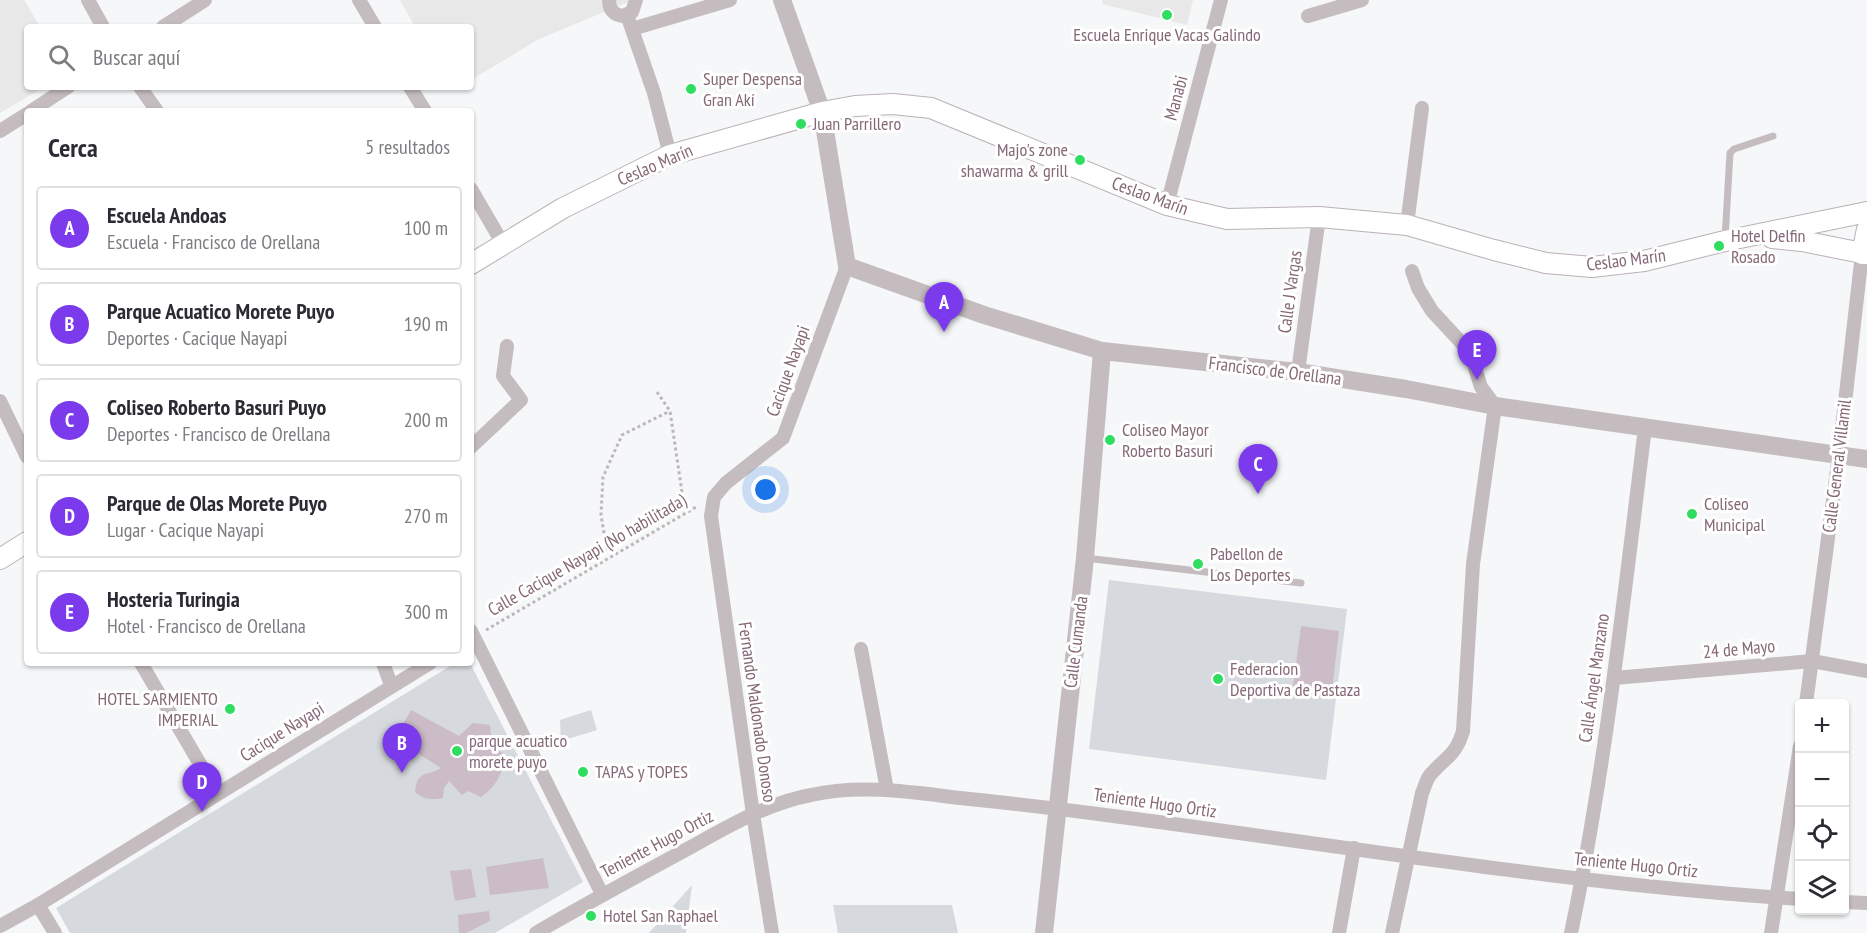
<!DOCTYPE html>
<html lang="es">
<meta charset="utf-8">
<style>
:root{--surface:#fff;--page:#f2f2f3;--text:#2b2b33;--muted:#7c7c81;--line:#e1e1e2;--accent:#7c3aed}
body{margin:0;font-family:"PT Sans Narrow",sans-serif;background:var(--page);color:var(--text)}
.controls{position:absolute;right:18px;bottom:18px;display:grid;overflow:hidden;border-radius:6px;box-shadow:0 2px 4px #0004}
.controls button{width:54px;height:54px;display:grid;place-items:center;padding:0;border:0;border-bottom:2px solid var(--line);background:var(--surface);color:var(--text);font:30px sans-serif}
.you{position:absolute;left:766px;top:490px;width:21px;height:21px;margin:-15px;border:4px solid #fff;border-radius:50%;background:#1a73e8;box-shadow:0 0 0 9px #1a73e833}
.badge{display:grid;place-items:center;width:39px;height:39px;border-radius:50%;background:var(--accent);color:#fff;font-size:20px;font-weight:700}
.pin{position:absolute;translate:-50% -50px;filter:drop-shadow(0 2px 3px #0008)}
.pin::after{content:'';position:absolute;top:32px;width:21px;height:18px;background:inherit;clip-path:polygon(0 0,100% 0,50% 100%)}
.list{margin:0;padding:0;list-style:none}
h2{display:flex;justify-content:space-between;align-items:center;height:78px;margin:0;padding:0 24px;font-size:26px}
h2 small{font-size:20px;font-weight:400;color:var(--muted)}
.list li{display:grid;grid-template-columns:39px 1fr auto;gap:18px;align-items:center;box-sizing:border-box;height:84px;margin:0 12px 12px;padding:0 12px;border:2px solid var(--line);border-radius:6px}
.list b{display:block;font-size:22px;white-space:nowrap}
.list p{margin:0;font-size:20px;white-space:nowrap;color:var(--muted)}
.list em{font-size:20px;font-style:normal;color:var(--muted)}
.icon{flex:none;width:33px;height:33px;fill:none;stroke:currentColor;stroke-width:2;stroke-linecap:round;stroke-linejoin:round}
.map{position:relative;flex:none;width:1867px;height:933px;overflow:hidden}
.search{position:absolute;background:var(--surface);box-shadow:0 2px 4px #0004;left:24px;top:24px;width:450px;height:66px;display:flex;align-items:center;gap:15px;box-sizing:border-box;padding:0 21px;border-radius:6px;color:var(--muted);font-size:22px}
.panel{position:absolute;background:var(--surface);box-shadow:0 2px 4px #0004;left:24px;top:108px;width:450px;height:558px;border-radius:6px}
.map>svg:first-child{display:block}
.built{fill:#e8e8e9}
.green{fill:#d6d9de}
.water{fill:#cbbcc7}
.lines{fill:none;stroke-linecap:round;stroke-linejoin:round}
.secondary-casing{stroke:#bbb1b6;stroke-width:22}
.path{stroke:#bdb7ba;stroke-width:3;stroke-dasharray:3 3;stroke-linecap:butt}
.service{stroke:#c5bcc0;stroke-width:7}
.minor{stroke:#c5bcc0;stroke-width:14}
.tertiary{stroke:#c5bcc0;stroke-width:18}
.secondary{stroke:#fff;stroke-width:20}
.poi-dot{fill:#2fdd61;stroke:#fff;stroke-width:2}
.labels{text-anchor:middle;stroke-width:6;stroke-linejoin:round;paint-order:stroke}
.poi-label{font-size:18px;fill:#856876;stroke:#fff;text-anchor:start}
.street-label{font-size:18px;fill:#856876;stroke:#fff}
</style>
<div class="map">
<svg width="1867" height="933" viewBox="0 0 1867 933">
<rect width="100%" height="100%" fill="#f5f7f8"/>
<g class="built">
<path d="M0,0H24L40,27H27V87H44L0,113Z"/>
<path d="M400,0H633L539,39L471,80V27H415Z"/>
<path d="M1103,0H1193L1187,25L1102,4Z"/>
</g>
<g class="green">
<path d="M1109,580L1347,609L1326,780L1089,749Z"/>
<path d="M455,663H470L583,882L495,933H70L56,908Z"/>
<path d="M591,710L597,730L561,741L560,720Z"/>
<path d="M692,885L686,933H649Z"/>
<path d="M833,905H952L958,933H838Z"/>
</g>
<g class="water">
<path d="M1301,626L1339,631L1331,699L1292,694Z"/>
<path d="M411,710L459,736L473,723L490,725L492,746L507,756C501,774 497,786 481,797L468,791L462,795L449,781L444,788L443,798C431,800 424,800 415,792C417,769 428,777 441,768L395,739Z"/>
<path d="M543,858L549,888L490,895L486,867Z"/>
<path d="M471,869L476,897L455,901L450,871Z"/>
<path d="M489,911L490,921L466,933H459L458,915Z"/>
</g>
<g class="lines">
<g class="secondary-casing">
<g id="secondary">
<path d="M1772,238L1802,241L1867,254"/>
<path d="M1862,254L1867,229"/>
<path d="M471,264L563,208L670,155L822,112L855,106L893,104L931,108L1167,205L1227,219L1319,217L1407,225L1494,250L1546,263L1592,267L1644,261L1725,241L1867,212"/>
<path d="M0,559L27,542"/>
</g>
</g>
<g class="path">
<path d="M657,392L670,411L684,506"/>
<path d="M607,551L601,515L603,477L622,435L670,411"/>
<path d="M486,630L698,506"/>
</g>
<g class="service">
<path d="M1725,239L1730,153L1734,149L1773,136"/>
<path d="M1085,558L1301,583"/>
</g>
<g class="minor">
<path d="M88,0L103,27"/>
<path d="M359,0L375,27"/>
<path d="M609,0C609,10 614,15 623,16L632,12L636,0"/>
<path d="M627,15L654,93L670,155"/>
<path d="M1308,16L1362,0"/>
<path d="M163,27L205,0"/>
<path d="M632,29L730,0"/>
<path d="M140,87L157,111"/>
<path d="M410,87L425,111"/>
<path d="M31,111L68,87"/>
<path d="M0,131L27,114"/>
<path d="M471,189L503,244"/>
<path d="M1167,205L1221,0"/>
<path d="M1407,225L1422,108"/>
<path d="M1298,372L1319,217"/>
<path d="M0,401L27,457"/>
<path d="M471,447L521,400L503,376L507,346"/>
<path d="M471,631L602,894"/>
<path d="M861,649L887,790"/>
<path d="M141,663L217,793"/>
<path d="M383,663L391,685"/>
<path d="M1614,678L1812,661L1867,671"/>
<path d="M1806,704L1839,455L1862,254"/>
<path d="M1844,902L1867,903"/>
<path d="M38,905L55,933"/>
<path d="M0,926L38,905L430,663"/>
<path d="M536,933C587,903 639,875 691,847C729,826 768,803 811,795C860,784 911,792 960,798C1019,804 1078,811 1136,819C1357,848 1577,885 1800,899"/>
<path d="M772,933L753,814L711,516L714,497L726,483L783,438L847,266"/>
<path d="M1339,933L1354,848"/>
<path d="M1392,933L1422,793C1425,787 1426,779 1431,774C1446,757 1456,755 1463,731L1473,564L1495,406L1481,387L1470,352L1432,311L1418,288L1412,271"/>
<path d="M1571,933C1606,766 1624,596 1645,428"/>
<path d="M1771,933L1800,746"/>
</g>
<g class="tertiary">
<path d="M782,0L822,112L847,266L984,315L1102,351L1298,372L1406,389L1495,406L1867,459"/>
<path d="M1044,933L1085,558L1102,351"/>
</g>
<use href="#secondary" class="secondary"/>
</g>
<g class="poi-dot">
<circle cx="1167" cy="15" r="6"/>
<circle cx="691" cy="89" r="6"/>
<circle cx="801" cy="124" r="6"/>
<circle cx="1080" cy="160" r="6"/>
<circle cx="1719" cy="246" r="6"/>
<circle cx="1110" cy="440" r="6"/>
<circle cx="1692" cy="514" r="6"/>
<circle cx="1198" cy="564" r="6"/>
<circle cx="1218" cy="679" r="6"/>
<circle cx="230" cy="709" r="6"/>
<circle cx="457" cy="751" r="6"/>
<circle cx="583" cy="772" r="6"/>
<circle cx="591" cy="916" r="6"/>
</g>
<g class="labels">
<g class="poi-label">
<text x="1167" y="41" text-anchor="middle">Escuela Enrique Vacas Galindo</text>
<text x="703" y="85">Super Despensa<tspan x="703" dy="21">Gran Akí</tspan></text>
<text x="813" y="130">Juan Parrillero</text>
<text x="1068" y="156" text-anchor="end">Majo's zone<tspan x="1068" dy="21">shawarma &amp; grill</tspan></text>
<text x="1731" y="242">Hotel Delfin<tspan x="1731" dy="21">Rosado</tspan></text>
<text x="1122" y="436">Coliseo Mayor<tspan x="1122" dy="21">Roberto Basuri</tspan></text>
<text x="1704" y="510">Coliseo<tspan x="1704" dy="21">Municipal</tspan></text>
<text x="1210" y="560">Pabellon de<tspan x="1210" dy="21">Los Deportes</tspan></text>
<text x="1230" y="675">Federacion<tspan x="1230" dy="21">Deportiva de Pastaza</tspan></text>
<text x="218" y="705" text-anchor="end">HOTEL SARMIENTO<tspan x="218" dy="21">IMPERIAL</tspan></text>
<text x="469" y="747">parque acuatico<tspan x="469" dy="21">morete puyo</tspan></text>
<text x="595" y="778">TAPAS y TOPES</text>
<text x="603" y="922">Hotel San Raphael</text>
</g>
<g class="street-label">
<text transform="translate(1176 98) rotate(-75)" y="6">Manabi</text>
<text transform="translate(655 165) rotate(-23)" y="6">Ceslao Marín</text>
<text transform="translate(1150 196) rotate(20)" y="6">Ceslao Marín</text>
<text transform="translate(1626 260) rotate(-7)" y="6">Ceslao Marín</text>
<text transform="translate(1290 292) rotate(-82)" y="6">Calle J Vargas</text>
<text transform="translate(788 371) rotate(-70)" y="6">Cacique Nayapi</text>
<text transform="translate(1275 371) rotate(7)" y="6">Francisco de Orellana</text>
<text transform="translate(1837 466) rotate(-83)" y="6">Calle General Villamil</text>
<text transform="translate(587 555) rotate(-30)" y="6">Calle Cacique Nayapi (No habilitada)</text>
<text transform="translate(1076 642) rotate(-83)" y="6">Calle Cumanda</text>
<text transform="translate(1739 649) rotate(-5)" y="6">24 de Mayo</text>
<text transform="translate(1594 678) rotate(-82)" y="6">Calle Ángel Manzano</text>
<text transform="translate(757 712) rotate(82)" y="6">Fernando Maldonado Donoso</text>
<text transform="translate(282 732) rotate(-32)" y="6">Cacique Nayapi</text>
<text transform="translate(1155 803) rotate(8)" y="6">Teniente Hugo Ortiz</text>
<text transform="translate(657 844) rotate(-28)" y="6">Teniente Hugo Ortiz</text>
<text transform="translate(1636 865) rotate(6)" y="6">Teniente Hugo Ortiz</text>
</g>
</g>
</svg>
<div class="controls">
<button>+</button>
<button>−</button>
<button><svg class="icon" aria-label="locate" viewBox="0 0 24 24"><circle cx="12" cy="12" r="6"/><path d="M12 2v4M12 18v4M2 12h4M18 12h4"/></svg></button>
<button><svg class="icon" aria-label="layers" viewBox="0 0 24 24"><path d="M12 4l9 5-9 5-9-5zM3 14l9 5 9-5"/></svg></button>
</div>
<div class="you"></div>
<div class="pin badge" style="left:944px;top:332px">A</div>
<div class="pin badge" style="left:402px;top:773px">B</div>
<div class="pin badge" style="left:1258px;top:494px">C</div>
<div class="pin badge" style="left:202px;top:812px">D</div>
<div class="pin badge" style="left:1477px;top:380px">E</div>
<div class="search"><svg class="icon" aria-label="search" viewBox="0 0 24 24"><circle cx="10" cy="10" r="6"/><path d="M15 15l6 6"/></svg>Buscar aquí</div>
<section class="panel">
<h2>Cerca<small>5 resultados</small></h2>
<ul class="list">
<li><span class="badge">A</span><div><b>Escuela Andoas</b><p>Escuela · Francisco de Orellana</p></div><em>100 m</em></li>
<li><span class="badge">B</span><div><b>Parque Acuatico Morete Puyo</b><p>Deportes · Cacique Nayapi</p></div><em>190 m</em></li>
<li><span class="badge">C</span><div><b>Coliseo Roberto Basuri Puyo</b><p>Deportes · Francisco de Orellana</p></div><em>200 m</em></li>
<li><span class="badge">D</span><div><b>Parque de Olas Morete Puyo</b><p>Lugar · Cacique Nayapi</p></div><em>270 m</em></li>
<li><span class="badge">E</span><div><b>Hosteria Turingia</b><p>Hotel · Francisco de Orellana</p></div><em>300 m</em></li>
</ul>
</section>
</div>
